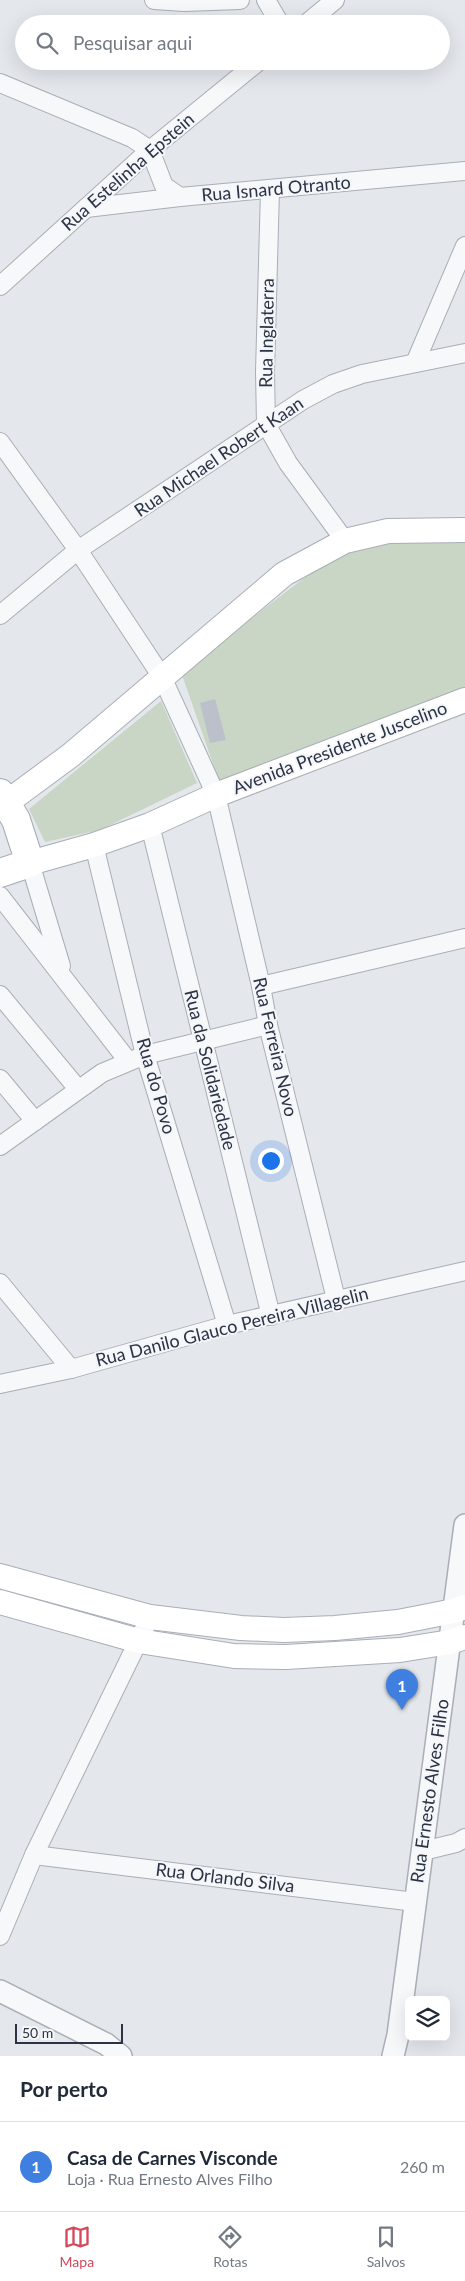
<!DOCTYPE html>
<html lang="pt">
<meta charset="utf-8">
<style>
:root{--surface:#fff;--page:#f2f2f3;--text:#1f2937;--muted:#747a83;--line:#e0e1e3;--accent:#d1495b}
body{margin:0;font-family:Lato,sans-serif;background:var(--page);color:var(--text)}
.controls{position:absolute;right:15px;bottom:15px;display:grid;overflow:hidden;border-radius:8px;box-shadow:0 5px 20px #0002}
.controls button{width:45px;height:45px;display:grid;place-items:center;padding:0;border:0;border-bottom:1px solid var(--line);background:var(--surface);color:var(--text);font:25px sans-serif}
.scale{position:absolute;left:15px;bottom:12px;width:108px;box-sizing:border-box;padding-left:5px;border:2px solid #2b3445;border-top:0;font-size:14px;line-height:18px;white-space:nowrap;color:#2b3445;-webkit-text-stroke:4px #f4f6f9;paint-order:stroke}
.you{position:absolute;left:270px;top:1160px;width:18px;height:18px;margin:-12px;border:4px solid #fff;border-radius:50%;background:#1a73e8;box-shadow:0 0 0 8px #1a73e833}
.badge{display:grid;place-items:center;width:32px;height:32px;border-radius:50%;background:var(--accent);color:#fff;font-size:16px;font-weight:700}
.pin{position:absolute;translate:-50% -41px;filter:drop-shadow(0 1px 2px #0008)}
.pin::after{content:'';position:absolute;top:26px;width:18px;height:15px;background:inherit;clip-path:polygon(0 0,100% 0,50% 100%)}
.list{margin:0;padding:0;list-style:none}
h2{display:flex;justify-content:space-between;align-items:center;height:65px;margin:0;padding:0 20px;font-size:21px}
h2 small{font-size:16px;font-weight:400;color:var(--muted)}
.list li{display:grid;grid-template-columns:32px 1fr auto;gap:15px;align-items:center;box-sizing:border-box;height:90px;padding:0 20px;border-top:1px solid var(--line)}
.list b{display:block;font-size:19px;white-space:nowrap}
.list p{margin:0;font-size:16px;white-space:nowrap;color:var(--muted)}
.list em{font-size:16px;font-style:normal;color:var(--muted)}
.icon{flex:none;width:28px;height:28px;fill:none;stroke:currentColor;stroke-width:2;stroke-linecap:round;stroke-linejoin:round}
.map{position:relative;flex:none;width:465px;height:2056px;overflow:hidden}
.search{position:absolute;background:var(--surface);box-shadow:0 5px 20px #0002;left:15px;right:15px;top:15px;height:55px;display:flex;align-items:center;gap:12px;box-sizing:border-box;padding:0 18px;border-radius:28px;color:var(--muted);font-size:19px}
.sheet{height:155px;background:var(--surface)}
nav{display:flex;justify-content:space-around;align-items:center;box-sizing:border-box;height:70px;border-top:1px solid var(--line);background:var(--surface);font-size:14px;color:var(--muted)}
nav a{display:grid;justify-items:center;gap:2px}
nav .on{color:var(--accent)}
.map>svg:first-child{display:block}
.green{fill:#c9d6c5}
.building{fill:#bbc0ca}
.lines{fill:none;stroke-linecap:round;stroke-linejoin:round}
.minor-casing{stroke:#a9aeb7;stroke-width:20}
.tertiary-casing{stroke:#a9aeb7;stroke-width:24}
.secondary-casing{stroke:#a9aeb7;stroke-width:26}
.primary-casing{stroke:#a3abb8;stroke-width:30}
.minor{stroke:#f7f8fa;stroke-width:18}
.tertiary{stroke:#f7f8fa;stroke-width:21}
.secondary{stroke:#fff;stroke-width:24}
.primary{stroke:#fff;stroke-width:28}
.labels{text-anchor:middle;stroke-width:4;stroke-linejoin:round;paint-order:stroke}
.street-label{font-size:18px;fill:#2b3445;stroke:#f4f6f9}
</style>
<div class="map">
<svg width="465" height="2056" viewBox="0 0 465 2056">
<rect width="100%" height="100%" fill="#e4e7ec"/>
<g class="green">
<path d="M396,539L465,541V688L219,781L181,672L329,559L358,547Z"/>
<path d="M161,701L197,783L100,830L45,842L29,809Z"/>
</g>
<path class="building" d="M215,699L226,740L210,743L200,703Z"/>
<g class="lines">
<g class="minor-casing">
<g id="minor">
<path d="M154,0L184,2L240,0"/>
<path d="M266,0L280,24"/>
<path d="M306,24L335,0"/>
<path d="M0,83L132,138L150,150L164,186L180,197"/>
<path d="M270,190L265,372L266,424L288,463L345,541"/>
<path d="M86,208L180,197L465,171"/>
<path d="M0,286L150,150L259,61"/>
<path d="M415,363L465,246"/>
<path d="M0,442L78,550L162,677L216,795L261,986L268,1025L336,1299"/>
<path d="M0,615L78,550L303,400L333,384L362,374L465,353"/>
<path d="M150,825L271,1316"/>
<path d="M94,845L145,1055L227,1325"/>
<path d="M30,863L61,966"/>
<path d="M0,896L128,1061"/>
<path d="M261,986L465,938"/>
<path d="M0,995L78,1089"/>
<path d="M0,1079L35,1121"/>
<path d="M0,1146L102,1073L145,1055L268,1025"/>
<path d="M0,1283L71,1369"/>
<path d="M0,1384L71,1369L227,1325L465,1271"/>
<path d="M423,1851L456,1843L465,1838"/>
<path d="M34,1855L415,1902"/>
<path d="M0,1936L34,1855L150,1617"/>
</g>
</g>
<g class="tertiary-casing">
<g id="tertiary">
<path d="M0,1991L106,2044L121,2056"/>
<path d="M393,2056L398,2035L465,1525"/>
</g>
</g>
<g class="secondary-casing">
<g id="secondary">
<path d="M6,803L71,755L284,574L345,541L388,531L465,530"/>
<path d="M30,863L94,845L150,825L216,795L465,700"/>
<path d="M0,1576L150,1617L241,1628L284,1630L335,1628L398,1622L454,1611L465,1607"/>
<path d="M0,1602L139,1641L234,1656L286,1657L400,1650L450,1642L465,1637"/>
</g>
</g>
<g class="primary-casing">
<path id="primary" d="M0,793L16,820L30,863L0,873"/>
</g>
<use href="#minor" class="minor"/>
<use href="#tertiary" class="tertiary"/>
<use href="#secondary" class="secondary"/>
<use href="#primary" class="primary"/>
</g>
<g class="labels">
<g class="street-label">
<text transform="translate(128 172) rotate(-41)" y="6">Rua Estelinha Epstein</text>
<text transform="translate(276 189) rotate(-5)" y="6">Rua Isnard Otranto</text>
<text transform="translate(267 333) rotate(-89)" y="6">Rua Inglaterra</text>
<text transform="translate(219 457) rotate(-34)" y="6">Rua Michael Robert Kaan</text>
<text transform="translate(340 748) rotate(-21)" y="6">Avenida Presidente Juscelino</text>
<text transform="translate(275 1047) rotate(77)" y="6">Rua Ferreira Novo</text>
<text transform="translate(210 1070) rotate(76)" y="6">Rua da Solidariedade</text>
<text transform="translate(156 1086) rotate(74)" y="6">Rua do Povo</text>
<text transform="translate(232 1327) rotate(-14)" y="6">Rua Danilo Glauco Pereira Villagelin</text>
<text transform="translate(430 1791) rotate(-82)" y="6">Rua Ernesto Alves Filho</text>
<text transform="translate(225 1878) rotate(7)" y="6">Rua Orlando Silva</text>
</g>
</g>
</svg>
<div class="controls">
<button><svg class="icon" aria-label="layers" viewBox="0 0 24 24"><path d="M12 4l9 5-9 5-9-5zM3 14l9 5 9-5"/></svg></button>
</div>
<div class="scale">50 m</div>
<div class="you"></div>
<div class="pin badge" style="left:402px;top:1710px;background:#3f7fe0">1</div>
<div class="search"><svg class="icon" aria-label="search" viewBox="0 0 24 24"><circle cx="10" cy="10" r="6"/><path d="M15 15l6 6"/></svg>Pesquisar aqui</div>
</div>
<section class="sheet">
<h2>Por perto<small></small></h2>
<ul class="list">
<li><span class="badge" style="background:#3f7fe0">1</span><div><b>Casa de Carnes Visconde</b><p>Loja · Rua Ernesto Alves Filho</p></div><em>260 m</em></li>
</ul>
</section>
<nav>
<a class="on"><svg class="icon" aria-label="map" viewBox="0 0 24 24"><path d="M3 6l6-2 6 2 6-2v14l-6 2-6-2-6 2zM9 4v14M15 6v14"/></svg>Mapa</a>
<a><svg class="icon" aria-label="directions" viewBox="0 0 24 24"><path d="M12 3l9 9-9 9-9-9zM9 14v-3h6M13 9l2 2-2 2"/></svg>Rotas</a>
<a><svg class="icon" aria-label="saved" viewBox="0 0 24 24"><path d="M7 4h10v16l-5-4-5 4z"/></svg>Salvos</a>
</nav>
